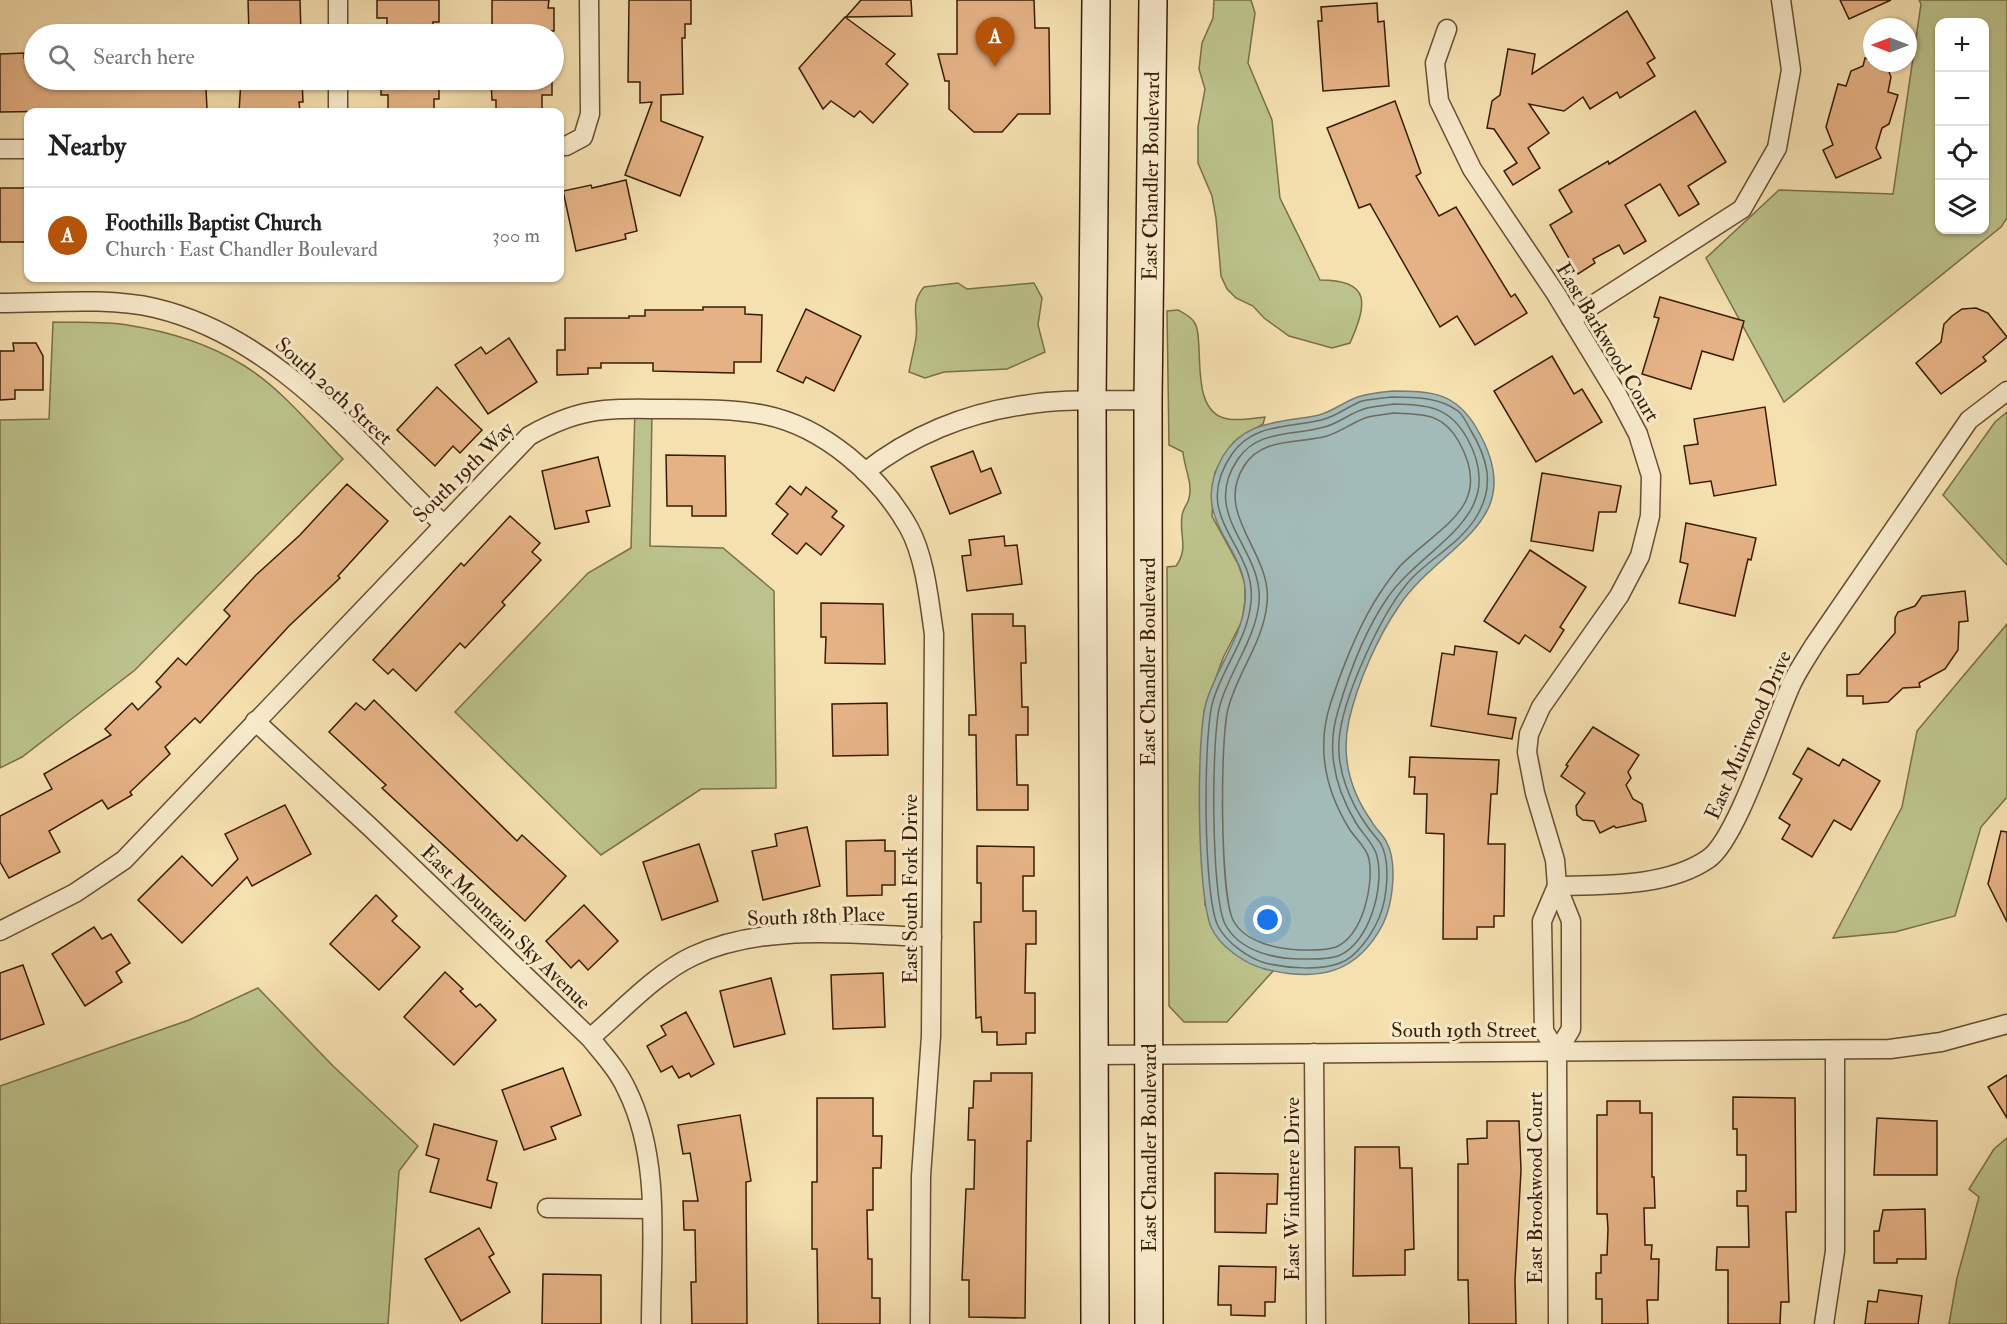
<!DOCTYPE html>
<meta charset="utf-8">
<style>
:root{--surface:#fff;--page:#f2f2f2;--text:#202124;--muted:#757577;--line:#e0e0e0;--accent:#b45309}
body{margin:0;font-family:"IM FELL Double Pica",serif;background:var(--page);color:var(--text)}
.controls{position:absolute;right:18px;top:18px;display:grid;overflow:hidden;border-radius:12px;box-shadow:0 2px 4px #0004}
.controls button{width:54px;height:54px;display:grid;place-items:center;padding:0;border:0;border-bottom:2px solid var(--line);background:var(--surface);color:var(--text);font:30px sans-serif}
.compass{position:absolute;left:1863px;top:18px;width:54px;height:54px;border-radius:50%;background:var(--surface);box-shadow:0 2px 4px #0004;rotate:270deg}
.you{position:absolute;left:1268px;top:920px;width:21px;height:21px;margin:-15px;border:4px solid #fff;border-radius:50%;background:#1a73e8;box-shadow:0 0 0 9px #1a73e833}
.badge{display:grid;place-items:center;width:39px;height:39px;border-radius:50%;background:var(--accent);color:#fff;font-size:20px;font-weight:700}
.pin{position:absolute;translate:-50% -50px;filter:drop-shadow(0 2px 3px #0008)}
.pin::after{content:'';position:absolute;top:32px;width:21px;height:18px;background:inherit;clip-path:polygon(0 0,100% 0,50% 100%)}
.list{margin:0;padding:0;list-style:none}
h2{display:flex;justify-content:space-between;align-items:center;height:78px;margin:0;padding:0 24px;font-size:26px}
h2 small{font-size:20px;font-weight:400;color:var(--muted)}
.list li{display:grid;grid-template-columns:39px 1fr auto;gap:18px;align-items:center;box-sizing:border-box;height:96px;padding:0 24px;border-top:2px solid var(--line)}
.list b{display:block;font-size:22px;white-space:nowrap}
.list p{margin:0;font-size:20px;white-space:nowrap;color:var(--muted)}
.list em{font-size:20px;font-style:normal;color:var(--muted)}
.icon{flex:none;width:33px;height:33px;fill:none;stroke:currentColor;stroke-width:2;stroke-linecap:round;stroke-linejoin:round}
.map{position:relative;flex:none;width:2007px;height:1324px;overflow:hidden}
.search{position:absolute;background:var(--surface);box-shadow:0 2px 4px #0004;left:24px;top:24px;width:540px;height:66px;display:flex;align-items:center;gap:15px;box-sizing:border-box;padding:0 21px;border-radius:33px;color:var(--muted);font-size:22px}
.panel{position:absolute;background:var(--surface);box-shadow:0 2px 4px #0004;left:24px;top:108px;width:540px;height:174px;border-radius:12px}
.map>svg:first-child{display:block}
.green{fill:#bcc28b;stroke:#7a6f48;stroke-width:1.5;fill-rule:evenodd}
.water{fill:#a2bab8;stroke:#787b70;stroke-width:1.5}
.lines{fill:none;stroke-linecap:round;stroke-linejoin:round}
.shore{stroke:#6d6b5e;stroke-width:1.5}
.building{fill:#e5b285;stroke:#381c05;stroke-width:1.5}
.street-casing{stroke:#674d30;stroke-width:21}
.secondary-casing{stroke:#381c05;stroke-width:30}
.street{stroke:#f8ebcc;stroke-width:18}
.secondary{stroke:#f8ebcc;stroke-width:27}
.labels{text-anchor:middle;stroke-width:6;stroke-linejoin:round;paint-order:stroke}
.street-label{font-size:21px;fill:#381c05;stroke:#f8ebcc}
</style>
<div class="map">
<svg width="2007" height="1324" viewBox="0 0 2007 1324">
<rect width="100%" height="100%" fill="#f5e0b0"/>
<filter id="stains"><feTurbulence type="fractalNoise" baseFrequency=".00333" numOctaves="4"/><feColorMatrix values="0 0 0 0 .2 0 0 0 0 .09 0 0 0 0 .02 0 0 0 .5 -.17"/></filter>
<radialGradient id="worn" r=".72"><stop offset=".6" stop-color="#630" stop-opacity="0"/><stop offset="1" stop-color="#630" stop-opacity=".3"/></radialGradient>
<g class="green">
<path d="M1214,0H1251L1255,13L1248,63L1272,120L1280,198L1320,280C1372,280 1367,304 1350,343L1332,348L1289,336L1264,318L1253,306L1236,298L1227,289L1221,276L1216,218L1212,196L1198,163V127L1205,89L1199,69L1202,43L1213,18Z"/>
<path d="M1919,0H2007V218L2001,227L1784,402L1706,258L1779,190L1893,194L1921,4ZM1940,22H1984V230H1940Z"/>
<path d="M958,283L967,289L1034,283L1042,298L1038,325L1045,352L1007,369L944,372L925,378L909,372C911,361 914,350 916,338C919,319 909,304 924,287Z"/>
<path d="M1178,310C1187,315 1195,319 1197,329C1203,353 1191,413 1228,419C1240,421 1254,418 1265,417L1263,424L1234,442L1215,472L1212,516L1238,564L1245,583V601L1242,621L1223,658L1204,711L1201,791L1205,905L1264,969L1274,970L1227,1022H1184L1169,1006L1167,567L1176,566C1189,548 1179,535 1182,516C1182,510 1188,504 1189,498C1193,483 1184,467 1183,452L1169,445L1167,311Z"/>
<path d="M53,322C77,323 103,321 127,325C166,331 209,344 243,365C281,388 312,427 343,459L135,670L22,757L0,768V420L49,419Z"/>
<path d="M635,409H652L650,546L723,548L774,591L776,788L701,789L601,855L455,712L588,573L631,548Z"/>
<path d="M2007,412V565L1943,495L1995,422Z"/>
<path d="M2007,624V797L1981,827L1955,916L1895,932L1833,938L1902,807L1917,731Z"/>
<path d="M258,988L333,1066L418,1146L399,1171L388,1324H0V1086L189,1020Z"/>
<path d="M2007,1138V1324H1949L1957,1278L1979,1197L1969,1189L1994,1149Z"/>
</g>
<path class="water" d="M1392,391C1431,391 1456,392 1477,429C1532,523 1441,543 1399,606C1377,638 1358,682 1349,720C1341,756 1350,791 1372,822C1376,829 1382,834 1386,841C1398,862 1393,903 1383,924C1357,974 1318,982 1265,969C1245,964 1219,946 1211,927C1197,893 1196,739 1206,703C1216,668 1242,638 1245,602C1251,546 1185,522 1223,456C1245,419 1282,423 1319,415C1334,411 1346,400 1361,396C1371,393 1382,392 1392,391Z"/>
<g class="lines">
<g class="shore">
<path d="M1392,397C1414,397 1439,397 1458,411C1463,415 1467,423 1470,429C1487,457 1495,484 1478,514C1463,541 1434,556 1413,577C1383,608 1342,698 1339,741C1337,771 1350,802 1367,826C1371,832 1377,838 1381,844C1391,863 1387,899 1379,918C1372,934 1357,957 1340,963C1320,971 1286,968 1265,963C1248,958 1226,942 1218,926C1203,896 1203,734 1213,701C1223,667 1248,638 1251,602C1257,545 1188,518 1232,454C1253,423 1289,428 1321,420C1336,417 1348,406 1362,401C1371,399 1382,398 1392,397Z"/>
<path d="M1393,404C1428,405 1449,406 1467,438C1511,517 1426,543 1388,597C1365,630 1349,673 1338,711C1326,750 1335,788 1356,823C1362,833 1372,842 1376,853C1386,883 1370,944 1338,956C1327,960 1313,959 1301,959C1274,959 1239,951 1225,924C1211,896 1211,737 1220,705C1230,670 1255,640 1259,603C1264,548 1199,516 1238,459C1258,429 1294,436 1324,427C1338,424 1350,413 1364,409C1373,406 1384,406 1393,404Z"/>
<path d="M1393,413C1423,414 1443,413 1459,442C1495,506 1440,526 1401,565C1393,574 1386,584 1380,593C1358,626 1343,666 1331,702C1316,747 1325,790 1350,830C1356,839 1367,848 1369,859C1374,885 1363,935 1336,947C1326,951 1311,950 1301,950C1278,949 1245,943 1233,920C1220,893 1220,740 1228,709C1237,673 1263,643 1267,604C1273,552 1213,516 1244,466C1262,437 1298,444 1327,436C1340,432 1352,423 1365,418C1374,415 1384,415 1393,413Z"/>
</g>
</g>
<g class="building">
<path d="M248,0H300L301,34H249Z"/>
<path d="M377,0H439V22H433V34H387V18H377Z"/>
<path d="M492,0H549L548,8H554V31L492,30Z"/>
<path d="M629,0H691V24H685V38H682L683,94L661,95V121L703,137L680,196L625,175L652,102L640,103V82H628Z"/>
<path d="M861,0H911L912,16L846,17Z"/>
<path d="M957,0H1034L1035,28H1049L1050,114H1018L1002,132H974L949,109V81H945L938,54H957Z"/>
<path d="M1840,0H1891L1849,19Z"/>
<path d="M1377,3L1378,22L1384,21L1389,86L1323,91L1318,21H1322L1321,7Z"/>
<path d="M1627,11L1655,58L1647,63L1655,76L1620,98L1617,92L1590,109L1583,97L1564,111L1529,104L1549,133L1528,148L1540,168L1513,185L1504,171L1517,163L1494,129L1487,128L1492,101L1500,95L1508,49L1535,54L1532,74Z"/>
<path d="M845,17L895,54L886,64L908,84L873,123L860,111L854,117L831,101L823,109L799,68Z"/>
<path d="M24,53V58L34,57V80H202V89H206L207,109L0,112V54Z"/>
<path d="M1865,58L1872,60V63L1886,64L1891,77L1888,92L1898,95L1889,124L1882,128L1876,148L1881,158L1836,178L1823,150L1833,145L1826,127L1838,84L1846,86L1851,71L1863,66Z"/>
<path d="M241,80H302L303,102H299L300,111L239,112Z"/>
<path d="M381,80H439V99H434V112H388V95H381Z"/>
<path d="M491,80H552V95H542V112H496V100H492Z"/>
<path d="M1395,101L1421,173L1416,176L1439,216L1456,207L1511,297L1515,294L1527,313L1475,345L1457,316L1440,327L1370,204L1359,208L1327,128Z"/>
<path d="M1695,111L1726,162L1688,186L1699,204L1679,216L1660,184L1625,205L1646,241L1624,254L1619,245L1593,259L1595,263L1578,274L1550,225L1572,212L1559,190L1608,161L1609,164Z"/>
<path d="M626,180L637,231L625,234L626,239L576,251L563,191L591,185L592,188Z"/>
<rect x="0" y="188" width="28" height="54"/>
<path d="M1660,297L1744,321L1733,360L1702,351L1691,389L1642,374L1659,318L1654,317Z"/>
<path d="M703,307H745V314L762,315L761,362H734V373L653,371V363H601V368H588V374L557,375V350H565V318H629V316H645V310H703Z"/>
<path d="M1976,308L1988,313L2007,337L1983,357L1986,361L1941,394L1916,363L1941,342L1944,324L1952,316L1962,309Z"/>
<path d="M806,309L861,336L834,391L806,377L803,383L777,371Z"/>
<path d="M509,338L537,382L488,414L455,365L481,347L486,354Z"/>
<path d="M13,343H36L43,356V390H15V399L0,400V351H14Z"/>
<path d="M1552,356L1574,394L1582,389L1602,422L1536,462L1494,391Z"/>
<path d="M437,387L482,430L460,453L453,446L435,466L397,430Z"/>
<path d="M1765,407L1776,485L1714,496L1711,481L1690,484L1684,446L1698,444L1694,419Z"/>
<path d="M973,451L981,472L991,468L1001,493L950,514L931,467Z"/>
<path d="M666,455L725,456L726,516H692V506H667Z"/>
<path d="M598,457L610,506L586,511L589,522L555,529L542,471Z"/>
<path d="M1542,473L1621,486L1616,512H1599L1593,551L1531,541Z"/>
<path d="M347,484L388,521L338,576L340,578L289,626L200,723L195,718L165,747L170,754L130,792L132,795L108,809L102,800L49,831L60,852L9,878L0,862V816L52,789L44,774L111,735L105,729L132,703L138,710L161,687L156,682L178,658L186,665L230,616L224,610L256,575L300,535Z"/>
<path d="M790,486L801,495L806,487L837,511L832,517L844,526L821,555L806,543L797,554L772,534L788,514L776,504Z"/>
<path d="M510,516L540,543L532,552L541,560L502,602L505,605L465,648L460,643L416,691L393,669L388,674L373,660L461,563L464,566Z"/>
<path d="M1686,523L1756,538L1751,560L1748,559L1735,616L1679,603L1688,564L1680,562Z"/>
<path d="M1004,536L1005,546L1017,545L1022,584L967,591L962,556L971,555L969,540Z"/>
<path d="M1530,550L1586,587L1560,627L1564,630L1550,652L1525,635L1519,644L1484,621Z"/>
<path d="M1965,591L1968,621L1959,622L1958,650L1945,669L1919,683L1920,687L1903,688L1888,702L1863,704V696H1847V675L1859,674L1895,633V618L1898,612L1915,606L1922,596Z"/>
<path d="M821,603L883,604L885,664L825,663L826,637H821Z"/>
<path d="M972,614H1013V626H1025L1026,663H1021L1022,707H1028V735H1016L1017,785H1028V810H977L976,735H969V715H976Z"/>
<path d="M1455,646L1497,652L1488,714L1516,718L1512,739L1431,726L1442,653L1454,655Z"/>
<path d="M374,700L517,841L522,835L566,876L525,921L382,788L386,785L329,732L356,703L365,710Z"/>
<path d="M887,703L888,755L833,756L832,704Z"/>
<path d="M1593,727L1639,755L1628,772L1631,778L1626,785L1633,799L1642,804L1646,821L1616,828L1614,826L1600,833L1594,821L1583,820L1577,815L1576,806L1585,793L1561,776L1568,766L1566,765Z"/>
<path d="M1808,748L1839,766L1843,759L1880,781L1851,830L1834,820L1812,857L1782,839L1790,825L1779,818L1802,779L1793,774Z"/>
<path d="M1410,757L1499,760L1497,794H1491L1488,844H1505L1504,916H1494V927H1477V939H1443L1444,834L1426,833L1427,794H1414L1415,777H1409Z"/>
<path d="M285,805L311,854L252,886L247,877L182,943L138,900L182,856L212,886L238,859L225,834Z"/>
<path d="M807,827L820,886L763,900L752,851L777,846L775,834Z"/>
<path d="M2001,831L2007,832V922L1988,884Z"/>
<path d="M885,840V851H895V885H882V895L847,896L846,841Z"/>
<path d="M699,844L718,901L662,920L643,862Z"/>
<path d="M977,846L1034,847V876H1023V911H1036V944H1026L1025,993H1035V1033H1026V1044L997,1045V1032H982L981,1017L976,1018L974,922H981V883H977Z"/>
<path d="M376,895L397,916L392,921L420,947L379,990L330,944Z"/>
<path d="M584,905L618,941L588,970L579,960L571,968L546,941Z"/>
<path d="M94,927L102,939L111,934L130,963L116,972L122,982L85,1006L52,954Z"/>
<path d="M23,965L44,1024L0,1040V973Z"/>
<path d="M445,972L463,989L460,991L476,1007L480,1004L496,1020L454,1065L404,1017Z"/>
<path d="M883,973L885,1027L833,1029L831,975Z"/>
<path d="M771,978L785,1034L734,1047L720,991Z"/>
<path d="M686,1012L714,1064L691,1077L689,1073L679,1078L672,1066L661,1072L647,1046L666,1035L661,1026Z"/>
<path d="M563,1068L581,1115L551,1127L556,1139L524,1150L502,1090Z"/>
<path d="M991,1073H1032L1031,1141H1027L1025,1318L969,1317V1280H962L966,1189H974L975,1140H968L969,1108H973L974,1081H991Z"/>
<path d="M2007,1075V1118L1988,1087Z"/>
<path d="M1733,1097L1795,1098L1796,1212H1786L1789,1302H1781L1780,1324H1728V1270H1716L1717,1247H1749L1748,1206H1737V1191H1746V1155H1737V1129H1733Z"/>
<path d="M817,1098H873V1136H882L881,1168H873V1210H867L868,1259H872V1298H880V1324H818L817,1249H812V1182H817Z"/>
<path d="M1607,1101H1640V1113H1652V1177H1654L1655,1208H1644L1645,1245H1652L1651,1259H1659L1658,1300H1647L1648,1324H1602V1299H1596V1273H1601V1255H1607L1608,1229L1607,1214H1597V1115H1607Z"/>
<path d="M740,1115L751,1181L746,1182L747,1324H692L691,1282H696L695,1230H684L683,1201H698L690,1153L683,1154L678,1125Z"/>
<path d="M1877,1118L1937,1121V1175H1874Z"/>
<path d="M1487,1121H1519L1521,1170L1515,1280L1516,1324H1469L1468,1280H1458V1164H1468L1467,1139L1487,1138Z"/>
<path d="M434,1124L497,1141L487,1180L497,1183L491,1208L430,1192L439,1159L426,1155Z"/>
<path d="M1355,1147H1399L1400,1168H1412L1414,1249L1405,1250V1275L1353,1276Z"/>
<path d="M1215,1173L1278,1174L1277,1204H1267L1266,1233L1215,1232Z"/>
<path d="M1925,1209L1926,1259H1897V1263H1874V1231H1879L1883,1210Z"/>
<path d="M479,1228L494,1254L489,1257L510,1292L461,1321L425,1259Z"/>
<path d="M1219,1266L1276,1267L1275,1302H1265V1316L1231,1315V1305H1218Z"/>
<path d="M543,1274L601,1275V1324H542Z"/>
<path d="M1879,1290L1922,1296L1918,1324H1865L1868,1301L1877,1302Z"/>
</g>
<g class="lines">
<g class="street-casing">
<g id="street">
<path d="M338,0V34"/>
<path d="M1447,29L1435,63L1439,101L1472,169L1556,294L1618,396L1638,434L1651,476L1650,516L1640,556L1619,596L1541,707L1529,734L1527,752L1535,793L1555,860L1557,886L1571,921V1029L1557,1052L1558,1324"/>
<path d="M338,80V112"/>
<path d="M560,146H566L583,137L590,114L589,0"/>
<path d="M0,149H28"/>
<path d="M0,303C50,303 106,297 155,308C277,337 357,442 443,524"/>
<path d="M1571,319L1742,209L1777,148L1791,70L1781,0"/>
<path d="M865,472C910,436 966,413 1024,405C1064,398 1107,401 1148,400"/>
<path d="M255,721L370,827L590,1038C603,1054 618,1070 627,1090C662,1161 651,1247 651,1324"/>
<path d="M1557,886C1605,885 1667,887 1708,859C1737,840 1774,721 1792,683C1798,670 1807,657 1815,644L1969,420L2007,391"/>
<path d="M1557,886L1542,921L1544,1031L1557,1052"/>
<path d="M0,931L75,893L124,860L529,436C584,405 610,409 670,409C701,409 735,409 765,415C824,427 880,476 909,528C925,557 929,600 934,634L931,1036L921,1176L920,1324"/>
<path d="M590,1038C622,1011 655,974 693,956C765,922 855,935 932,937"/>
<path d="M1314,1053L1316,1324"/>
<path d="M1094,1055L1890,1049L1941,1042L2007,1024"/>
<path d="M547,1208L651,1209"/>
<path d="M1824,1324L1835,1251V1051"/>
</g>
</g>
<g class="secondary-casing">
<g id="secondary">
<path d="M1095,1324L1092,402L1096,0"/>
<path id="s1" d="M1149,1324L1148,400L1153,0"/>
</g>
</g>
<use href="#street" class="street"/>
<use href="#secondary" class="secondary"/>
</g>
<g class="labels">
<g class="street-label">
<text dy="7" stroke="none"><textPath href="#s1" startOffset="1148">East Chandler Boulevard</textPath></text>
<text transform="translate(1608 342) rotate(59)" y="7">East Barkwood Court</text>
<text transform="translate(334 391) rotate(42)" y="7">South 20th Street</text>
<text transform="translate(463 472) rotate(-45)" y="7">South 19th Way</text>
<text transform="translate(1148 662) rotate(-90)" y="7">East Chandler Boulevard</text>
<text transform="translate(1748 735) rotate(-66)" y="7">East Muirwood Drive</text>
<text transform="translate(910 889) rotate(-90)" y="7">East South Fork Drive</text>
<text transform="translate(816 916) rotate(-2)" y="7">South 18th Place</text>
<text transform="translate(506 927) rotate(44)" y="7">East Mountain Sky Avenue</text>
<text x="1464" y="1037">South 19th Street</text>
<text transform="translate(1149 1148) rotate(-90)" y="7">East Chandler Boulevard</text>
<text transform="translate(1535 1188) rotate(-90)" y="7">East Brookwood Court</text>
<text transform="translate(1292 1189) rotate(-90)" y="7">East Windmere Drive</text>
</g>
</g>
<rect width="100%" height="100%" filter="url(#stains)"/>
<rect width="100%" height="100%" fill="url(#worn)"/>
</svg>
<div class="controls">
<button>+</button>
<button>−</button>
<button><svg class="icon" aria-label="locate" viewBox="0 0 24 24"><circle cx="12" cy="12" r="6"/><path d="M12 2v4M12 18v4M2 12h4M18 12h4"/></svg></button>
<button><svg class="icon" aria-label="layers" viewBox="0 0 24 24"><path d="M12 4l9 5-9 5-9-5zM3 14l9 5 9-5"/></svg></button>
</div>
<svg class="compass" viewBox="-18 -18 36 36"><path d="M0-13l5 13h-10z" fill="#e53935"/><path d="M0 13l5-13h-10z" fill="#757577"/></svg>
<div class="you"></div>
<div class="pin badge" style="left:995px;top:67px">A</div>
<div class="search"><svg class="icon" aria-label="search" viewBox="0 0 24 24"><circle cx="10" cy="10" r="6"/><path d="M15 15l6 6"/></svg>Search here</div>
<section class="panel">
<h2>Nearby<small></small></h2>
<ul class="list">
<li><span class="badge">A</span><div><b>Foothills Baptist Church</b><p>Church · East Chandler Boulevard</p></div><em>300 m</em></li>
</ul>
</section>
</div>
